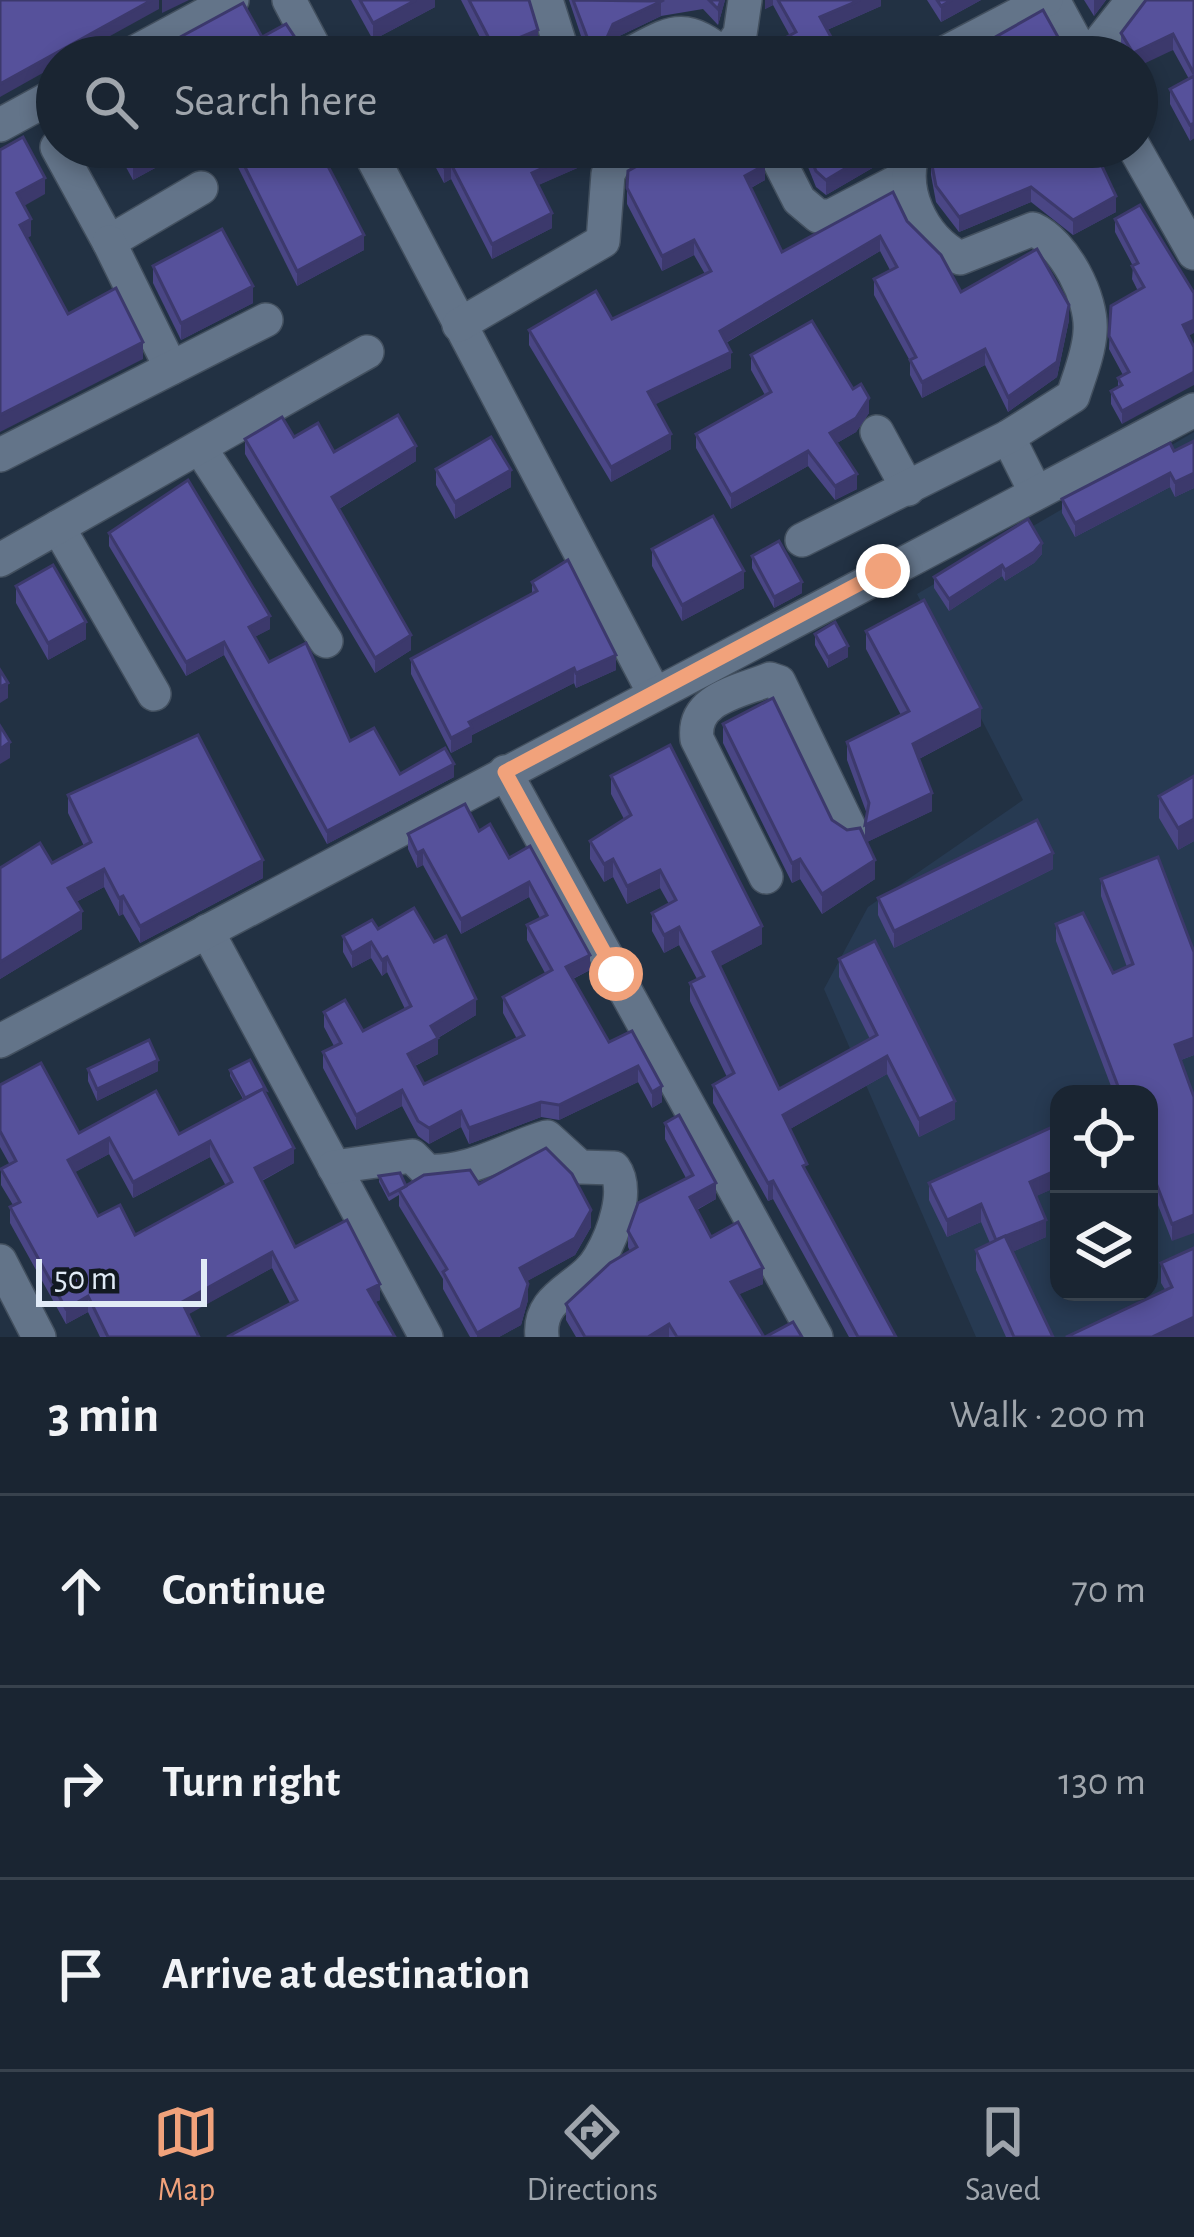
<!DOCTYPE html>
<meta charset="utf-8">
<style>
:root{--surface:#1a2532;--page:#27313e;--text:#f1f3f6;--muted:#9fa5ac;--line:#38424d;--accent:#f1a27b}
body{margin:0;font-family:"Alegreya Sans",sans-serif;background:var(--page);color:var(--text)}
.controls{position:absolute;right:36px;bottom:36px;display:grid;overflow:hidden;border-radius:24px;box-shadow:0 6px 18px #0003}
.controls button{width:108px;height:108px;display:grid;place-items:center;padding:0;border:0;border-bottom:3px solid var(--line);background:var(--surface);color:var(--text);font:60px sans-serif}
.scale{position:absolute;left:36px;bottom:30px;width:171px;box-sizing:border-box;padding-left:12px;border:6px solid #e1ebf7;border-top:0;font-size:33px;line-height:42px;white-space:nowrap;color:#e1ebf7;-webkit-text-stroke:9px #121921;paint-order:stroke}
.stop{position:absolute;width:36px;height:36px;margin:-27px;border:9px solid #f1a27b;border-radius:50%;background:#fff}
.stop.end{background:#f1a27b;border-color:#fff;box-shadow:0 3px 12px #0008}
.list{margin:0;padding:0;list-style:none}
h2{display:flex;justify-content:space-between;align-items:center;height:156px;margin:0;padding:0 48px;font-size:51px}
h2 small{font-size:39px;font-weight:400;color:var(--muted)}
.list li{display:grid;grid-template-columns:78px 1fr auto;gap:36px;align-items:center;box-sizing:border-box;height:192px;padding:0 48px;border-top:3px solid var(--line)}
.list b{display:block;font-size:45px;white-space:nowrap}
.list em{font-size:39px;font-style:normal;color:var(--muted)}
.icon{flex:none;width:66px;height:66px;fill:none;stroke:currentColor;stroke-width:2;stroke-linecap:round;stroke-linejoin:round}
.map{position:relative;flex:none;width:1194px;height:1337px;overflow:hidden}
.search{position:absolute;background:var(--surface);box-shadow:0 6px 18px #0003;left:36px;right:36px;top:36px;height:132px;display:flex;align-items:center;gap:30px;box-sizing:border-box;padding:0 42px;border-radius:66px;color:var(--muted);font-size:45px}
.sheet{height:732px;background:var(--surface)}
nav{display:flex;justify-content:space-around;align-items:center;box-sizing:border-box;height:168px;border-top:3px solid var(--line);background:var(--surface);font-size:33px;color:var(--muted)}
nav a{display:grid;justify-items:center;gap:6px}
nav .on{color:var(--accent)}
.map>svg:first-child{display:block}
.built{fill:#273a52;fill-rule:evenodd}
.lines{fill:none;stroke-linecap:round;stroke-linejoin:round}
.minor-casing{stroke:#43505f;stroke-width:36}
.minor{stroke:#637489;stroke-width:33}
.wall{fill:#4a4685;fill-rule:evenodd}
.shaded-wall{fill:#3c396c}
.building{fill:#56519b;stroke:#3c396c;stroke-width:3;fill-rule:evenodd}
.route{stroke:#f1a27b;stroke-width:15}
</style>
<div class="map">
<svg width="1194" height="1337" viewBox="0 0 1194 1337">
<rect width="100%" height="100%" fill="#223143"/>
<path class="built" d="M1194,432V1337H976L824,989L868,907L1023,800L917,594ZM1059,1094H1149V1292H1059Z"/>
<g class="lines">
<g class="minor-casing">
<g id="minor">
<path d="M289,0L319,57"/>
<path d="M546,0L564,57"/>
<path d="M1053,0L1084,57"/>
<path d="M126,57L232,0"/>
<path d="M624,57C673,32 682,20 727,57"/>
<path d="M724,57L740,34L745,0"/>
<path d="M937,57L1046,0"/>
<path d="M1088,57L1133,0"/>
<path d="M0,125L57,94"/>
<path d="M57,147L109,242L201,188"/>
<path d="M367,147L653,691"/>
<path d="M772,147L799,200L818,216H831L906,177"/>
<path d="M1134,147L1194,253"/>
<path d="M109,242L171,368"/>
<path d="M459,325L603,241L608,174L623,147"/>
<path d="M877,432L908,489"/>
<path d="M1008,437L1035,491"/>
<path d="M200,448L326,641"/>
<path d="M0,455L266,320"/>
<path d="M58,527L154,694"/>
<path d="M802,540L1008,437L1073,396C1079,377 1089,353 1090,332C1093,298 1064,243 1033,229L960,258C921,237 898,188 915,147"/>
<path d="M0,560L367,352"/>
<path d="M505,772L816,1337"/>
<path d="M766,877L697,739C692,698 739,692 770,679L779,682L850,829"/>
<path d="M207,931L426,1337"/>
<path d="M0,1041L1194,410"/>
<path d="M334,1167L412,1156L427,1171C469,1174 508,1148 547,1137L580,1167L614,1168C630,1190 613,1235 600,1257C583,1288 537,1294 542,1337"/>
<path d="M0,1261L39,1337"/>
</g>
</g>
<use href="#minor" class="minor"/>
</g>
<g class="wall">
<path d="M351,0H435V7L373,40Z"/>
<path d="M461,0H529L538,47L513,57H490Z"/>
<path d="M569,0H725L718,25L703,9L661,16L613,39L605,57H588Z"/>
<path d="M765,0H881V6L827,30L842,57H758V53L790,36L773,5L765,9Z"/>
<path d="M927,0H981L941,22Z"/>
<path d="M1084,0H1106L1094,16Z"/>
<path d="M1194,0V138L1190,141L1170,104V89L1189,79L1173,50L1137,57H1126L1121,49V33Z"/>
<path d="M115,147H188V150L133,180Z"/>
<path d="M228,147H318L364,250L297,286Z"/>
<path d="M425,147H601L591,162L538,185L552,228L492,259L451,179L444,183Z"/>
<path d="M641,147H729L734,158L765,180L751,188L782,252L907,221L961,292L1069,320L1057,377L1008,412L985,365L922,398L910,375V361L874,295V279L890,270L880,251L726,343L731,368L655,404L671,449L611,482L529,345V330L612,319L705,274L694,255L662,271L627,204V188L643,162L641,158Z"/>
<path d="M800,147H886V160L826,195L816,187Z"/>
<path d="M954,147H1097L1094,149L1116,212L1073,235L1031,202L959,232L936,202L931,175V160Z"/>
<path d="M1115,219L1189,336L1122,424L1111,404V391L1118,388V378L1123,375L1109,349L1111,306L1138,291L1132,279L1133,266L1115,232Z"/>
<path d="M153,266L253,303L181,340L153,283Z"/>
<path d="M751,355L869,413L856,432L837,443L857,489L835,500L808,466L731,509L696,448V434L765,395L751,370Z"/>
<path d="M294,437L334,452L416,461L339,509L411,650L375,673L245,454V439Z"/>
<path d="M1194,441V488L1175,497L1170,487L1075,537L1062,513V499L1174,451Z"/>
<path d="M436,469L511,487L455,519L436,485Z"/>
<path d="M109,533L270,629L254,637L269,662L350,741L400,774L454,777L327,844L224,655L186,676L109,546Z"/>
<path d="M652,549L744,588L682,621L652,566Z"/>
<path d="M1042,554L1034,563L1005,581L1002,576L949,611L934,588V577Z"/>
<path d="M752,556L802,593L774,608L752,568Z"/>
<path d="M532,582L616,670L576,688L574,683L472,735V742L451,753L411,674V659L532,593Z"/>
<path d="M16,586L86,639L48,660L16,603Z"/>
<path d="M866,631L981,726L919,759L932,811L867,842L875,879L822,914L800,879L792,883L723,743V724L832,820L865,839L867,814L847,760V742L901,715L866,649Z"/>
<path d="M815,634L848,657L828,668L815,645Z"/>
<path d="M611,776L762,944L720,966L779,1089L870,1039L839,977V959L955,1119L919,1137L887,1074L790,1129L807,1173L896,1337H849L773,1199L768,1201L713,1103V1085L727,1077L690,1001V983L697,979L679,945L664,953L652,931V913L669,904L660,888L627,904L613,877L604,882L590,859V841L624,819L611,794Z"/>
<path d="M1194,776V841L1178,850L1159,818V796Z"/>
<path d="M68,795L263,878L140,943L123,914L119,916L104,887L76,902L82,929L0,979V868L52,863L84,846L68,813Z"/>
<path d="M479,831L509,858L530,846L590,970L573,979L609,1042L632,1031L662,1102L652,1108L638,1082L559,1120L541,1117L469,1144L461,1127L429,1144L418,1136L402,1106L356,1130L323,1068V1052L334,1046L324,1027V1012L363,1031L405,1009L387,972L382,976L371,958L352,968L343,952V936L378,929L476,1015L438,1038V1054L415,1066L424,1084L517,1039L503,1013V997L545,973L527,940V925L540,918L529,897L461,934L423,865L417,868L408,849V834Z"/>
<path d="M1053,869L894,948L878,915V898Z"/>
<path d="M1101,879L1194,952V1055L1181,1060L1172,1241L1149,1182V1094H1114L1056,941V924L1113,973L1127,967L1101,896Z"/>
<path d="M88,1069L158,1071L97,1101L88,1081Z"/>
<path d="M230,1070L266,1094L294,1163L262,1181L295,1247L380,1300L375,1302L290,1303L272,1268L188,1314L199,1337H100L88,1312L66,1324L10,1223V1207L13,1205L1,1185V1169L10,1165L0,1147V1085L79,1133L179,1134L243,1099L230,1076ZM109,1154L133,1198L210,1157L226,1186L135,1235L98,1216L75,1172Z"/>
<path d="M665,1123L716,1199L697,1210L711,1237L763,1284L739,1294L764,1337H576L566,1320V1304L630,1251L628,1247V1231L686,1178L665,1139Z"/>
<path d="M1059,1124V1186L1036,1196L1046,1237L1012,1252L1053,1337H1006L976,1270V1250L990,1243L981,1222L947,1237L929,1200V1183Z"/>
<path d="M379,1176L406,1185L479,1184L591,1227L575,1255L527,1281L528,1300L521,1325L499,1337H470L443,1289V1279L399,1206V1195L389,1201L379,1182Z"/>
<path d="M1161,1263L1194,1337L1161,1283Z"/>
</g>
<g class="shaded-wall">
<path d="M152,0H159V9L72,57H57V65L0,97V84Z"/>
<path d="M162,0H189L162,13Z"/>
<path d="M416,0H435V7L373,40V23Z"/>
<path d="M661,0V16L613,39L605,57H592V50L613,24Z"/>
<path d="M721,0H725L718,25V9Z"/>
<path d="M765,0H773V5L765,9Z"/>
<path d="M860,0H881V6L820,33V17Z"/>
<path d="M952,0H981L941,22V6Z"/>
<path d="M1094,0H1106L1094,16Z"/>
<path d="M538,30V47L513,57H494V48Z"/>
<path d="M1173,34V50L1137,67V57H1133V53Z"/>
<path d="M1194,123V138L1190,141V125Z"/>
<path d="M167,147H188V150L133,180V165Z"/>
<path d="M589,147H601L591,162L532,188V173Z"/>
<path d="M881,147H886V160L826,195V180Z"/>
<path d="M451,164V179L444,183V167Z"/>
<path d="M765,165V180L745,191V176Z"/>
<path d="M45,178V194L17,210V193Z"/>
<path d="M1031,187V202L959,232V217Z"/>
<path d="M1116,196V212L1073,235V220Z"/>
<path d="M552,213V228L492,259V244Z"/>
<path d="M31,219V236L20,242V225Z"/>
<path d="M364,235V250L297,286V271Z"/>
<path d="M880,236V251L720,346V331Z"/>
<path d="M694,240V255L662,271V256Z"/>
<path d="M253,286V303L181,340V323Z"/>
<path d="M1069,305V320L1057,377L1008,412V397Z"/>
<path d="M1194,320V333L1183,339V325Z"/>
<path d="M143,342V359L0,432V415Z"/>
<path d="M985,349V365L922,398V382Z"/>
<path d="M731,352V368L648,408V392Z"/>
<path d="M1194,372V385L1122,424V411Z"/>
<path d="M869,398V413L856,432L830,447V433Z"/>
<path d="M671,434V449L611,482V467Z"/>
<path d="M416,446V461L332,513V497Z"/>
<path d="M808,451V466L731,509V495Z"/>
<path d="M511,470V487L455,519V502Z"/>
<path d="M1170,473V487L1075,537V523Z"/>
<path d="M1194,473V488L1175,497V482Z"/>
<path d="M857,474V489L835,500V486Z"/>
<path d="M1042,543V554L1034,563L1005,581V570Z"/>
<path d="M1002,565V576L949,611V599Z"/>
<path d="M744,571V588L682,621V605Z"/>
<path d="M802,582V593L774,608V597Z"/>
<path d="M270,616V629L249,640V627Z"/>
<path d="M86,622V639L48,660V643Z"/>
<path d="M411,635V650L375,673V658Z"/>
<path d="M224,642V655L186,676V662Z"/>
<path d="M848,646V657L828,668V657Z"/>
<path d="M616,655V670L576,688V673Z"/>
<path d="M574,668V683L472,735V742L451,753V738L469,722Z"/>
<path d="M8,683V698L0,703V687Z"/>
<path d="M981,708V726L913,762V744Z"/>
<path d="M10,742V758L0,764V749Z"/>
<path d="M454,764V777L327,844V831Z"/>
<path d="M932,793V811L865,843V825Z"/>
<path d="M1194,819V841L1178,850V828Z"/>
<path d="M423,850V865L417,868V853Z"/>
<path d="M1053,853V869L894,948V931Z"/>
<path d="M613,859V877L604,882V864Z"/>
<path d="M800,859V879L792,883V863Z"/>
<path d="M263,860V878L140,943V926Z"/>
<path d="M875,860V879L822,914V894Z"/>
<path d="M104,869V887L68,906V888Z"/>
<path d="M660,870V888L627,904V886Z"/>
<path d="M529,882V897L461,934V919Z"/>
<path d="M123,896V914L119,916V898Z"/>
<path d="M82,911V929L0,979V962Z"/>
<path d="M762,926V944L713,970V952Z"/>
<path d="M679,927V945L664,953V935Z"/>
<path d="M371,942V958L352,968V953Z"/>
<path d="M590,955V970L566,982V967Z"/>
<path d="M387,957V972L382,976V960Z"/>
<path d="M476,999V1015L434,1040L438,1038V1054L408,1069V1054L431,1026Z"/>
<path d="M1194,1038V1055L1175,1062V1045Z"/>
<path d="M887,1056V1074L783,1133V1115Z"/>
<path d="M158,1060V1071L97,1101V1089Z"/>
<path d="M638,1066V1082L559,1120V1105Z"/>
<path d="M662,1086V1102L652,1108V1092Z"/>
<path d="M402,1090V1106L356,1130V1115Z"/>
<path d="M955,1101V1119L919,1137V1119Z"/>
<path d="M541,1102V1117L469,1144V1128Z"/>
<path d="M461,1111V1127L429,1144V1128Z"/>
<path d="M109,1138V1154L68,1176V1160Z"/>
<path d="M210,1141V1157L133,1198V1182Z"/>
<path d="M294,1148V1163L255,1184V1168Z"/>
<path d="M1059,1169V1186L1030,1199V1182Z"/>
<path d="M773,1181V1199L768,1201V1183Z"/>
<path d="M716,1183V1199L690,1213V1197Z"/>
<path d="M981,1204V1222L947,1237V1220Z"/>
<path d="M591,1210V1227L575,1255L520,1285V1268Z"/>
<path d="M1194,1215V1233L1172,1241V1224Z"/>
<path d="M1046,1220V1237L997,1259V1241Z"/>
<path d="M272,1252V1268L182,1318V1302Z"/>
<path d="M763,1268V1284L731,1298V1282Z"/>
<path d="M380,1284V1300L368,1306V1290Z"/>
<path d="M528,1284V1300L521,1325L499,1337H477V1333Z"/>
<path d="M88,1296V1312L66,1324V1309Z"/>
<path d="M1194,1317V1337H1152Z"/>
<path d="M669,1324V1337H648Z"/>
</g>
<g class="building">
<path d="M0,0H152L0,84Z"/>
<path d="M360,0H416L373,23Z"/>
<path d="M469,0H529L538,30L494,48Z"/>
<path d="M573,0L650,1L664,0L613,24L604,44L592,50Z"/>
<path d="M709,0H721L718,9Z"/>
<path d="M778,0H860L820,17L842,57H760L758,53L796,32Z"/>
<path d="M937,0H952L941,6Z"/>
<path d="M1146,0H1194V74L1173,34L1133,53L1121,33Z"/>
<path d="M243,3L262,37L286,24L308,57H149L147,55Z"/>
<path d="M1043,10L1068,55L1064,57H960Z"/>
<path d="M674,41L682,57H663L658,48Z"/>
<path d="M1194,76V123L1190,125L1170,89Z"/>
<path d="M23,137L45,178L17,193L31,219L20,225L68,314L116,288L143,342L0,415V150Z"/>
<path d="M123,147H167L133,165Z"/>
<path d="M235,147H318L364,235L297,271Z"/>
<path d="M433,147H589L532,173L552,213L492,244L451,164L444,167Z"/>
<path d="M643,147H729L734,158L756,147L765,165L745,176L782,252L893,192L907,221L941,255L961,292L1037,249L1069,305L1057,362L1008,397L985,349L922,382L910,360L916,357L874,279L897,267L880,236L720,331L731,352L648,392L671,434L611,467L529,330L596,291L612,319L711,271L694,240L662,256L627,188L628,171L650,159Z"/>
<path d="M806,147H881L826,180L816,171Z"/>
<path d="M954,147H1093L1116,196L1073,220L1031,187L959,217L936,186L931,160Z"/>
<path d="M1140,205L1194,293V320L1183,325L1194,347V372L1122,411L1111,391L1122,385L1118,378L1129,372L1109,336L1111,306L1144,287L1132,266L1138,263L1115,219Z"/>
<path d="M222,229L253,286L181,323L153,266Z"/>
<path d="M812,321L853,389L861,384L869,398L856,418L830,433L857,474L835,486L808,451L731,495L696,434L771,392L751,355Z"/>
<path d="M398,415L416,446L332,497L411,635L375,658L245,439L282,417L294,437L318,423L334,452Z"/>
<path d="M491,437L511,470L455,502L436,469Z"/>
<path d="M1194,441V473L1175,482L1170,473L1075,523L1062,499L1170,443L1174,451Z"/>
<path d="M188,480L270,616L249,627L269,662L306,643L350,741L374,728L400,774L445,748L454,764L327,831L224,642L186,662L109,533Z"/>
<path d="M713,516L744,571L682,605L652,549Z"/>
<path d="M1028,519L1042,543L1034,552L1005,570L1002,565L949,599L934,577Z"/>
<path d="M779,541L802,582L774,597L752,556Z"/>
<path d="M568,560L616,655L576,673L574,668L469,722L472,727L451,738L411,659L537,591L532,582Z"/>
<path d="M53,565L86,622L48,643L16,586Z"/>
<path d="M924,600L981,708L913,744L932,793L865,825L869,803L847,742L909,711L866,631Z"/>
<path d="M835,622L848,646L828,657L815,634Z"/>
<path d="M0,670L8,683L0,687Z"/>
<path d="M773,698L832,820L847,830L860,828L875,860L822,894L800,859L792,863L723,724Z"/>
<path d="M0,726L10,742L0,749Z"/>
<path d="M198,735L263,860L140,926L123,896L119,898L104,869L68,888L82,911L0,962V868L40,843L52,863L91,842L68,795Z"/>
<path d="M670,745L762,926L713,952L779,1089L877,1035L839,959L875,941L955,1101L919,1119L887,1056L783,1115L807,1164L803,1166L896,1337H858L773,1181L768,1183L713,1085L734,1073L690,983L704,976L679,927L664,935L652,913L676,900L660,870L627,886L613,859L604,864L590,841L631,815L611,776Z"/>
<path d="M1194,776V819L1178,828L1159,796Z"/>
<path d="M465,804L479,831L490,824L509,858L530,846L590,955L566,967L609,1042L632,1031L662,1086L652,1092L638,1066L559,1105L541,1102L469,1128L461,1111L429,1128L418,1121L402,1090L356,1115L323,1052L341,1043L324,1012L345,1000L363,1031L411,1006L387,957L382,960L371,942L352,953L343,936L372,920L378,929L414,908L434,942L446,936L476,999L431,1026L438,1038L408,1054L424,1084L524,1035L503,997L552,970L527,925L547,915L529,882L461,919L423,850L417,853L408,834Z"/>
<path d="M1037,820L1053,853L894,931L878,898Z"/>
<path d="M1158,857L1194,952V1038L1175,1045L1194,1097V1215L1172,1224L1149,1165V1094H1121L1056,924L1083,913L1113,973L1133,964L1101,879Z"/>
<path d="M149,1040L158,1060L97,1089L88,1069Z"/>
<path d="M250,1060L266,1090L263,1089L245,1098L230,1070Z"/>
<path d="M41,1063L79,1133L156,1091L179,1134L263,1089L294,1148L255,1168L295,1247L347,1220L380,1284L368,1290L395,1337H227L297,1300L272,1252L182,1302L199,1337H108L88,1296L66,1309L10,1207L20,1202L1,1169L16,1161L0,1131V1085ZM109,1138L133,1182L210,1141L232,1182L135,1235L120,1205L98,1216L68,1160Z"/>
<path d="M679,1115L716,1183L690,1197L711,1237L738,1222L763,1268L731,1282L764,1337H677L669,1324L648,1337H585L566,1304L610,1263L637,1247L628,1231L638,1203L693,1175L665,1123Z"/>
<path d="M1059,1124V1169L1030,1182L1046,1220L996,1240L981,1204L947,1220L929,1183Z"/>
<path d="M546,1148L572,1174L591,1210L575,1238L520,1268L528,1284L521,1308L477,1333L443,1272L447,1269L399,1190L424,1175L470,1170L479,1184Z"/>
<path d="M400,1173L406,1186L389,1195L379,1176Z"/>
<path d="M1005,1236L1053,1337H1014L976,1250Z"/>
<path d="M1194,1248V1317L1152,1337H1066L1172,1287L1161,1263Z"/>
<path d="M793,1322L802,1337H765Z"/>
</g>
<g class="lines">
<path class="route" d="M616,974L505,772L883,571"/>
</g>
</svg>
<div class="controls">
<button><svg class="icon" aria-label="locate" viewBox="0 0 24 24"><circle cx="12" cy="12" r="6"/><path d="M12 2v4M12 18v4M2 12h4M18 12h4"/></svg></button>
<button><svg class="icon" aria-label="layers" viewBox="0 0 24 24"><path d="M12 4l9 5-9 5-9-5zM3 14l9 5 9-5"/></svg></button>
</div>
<div class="scale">50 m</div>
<div class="stop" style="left:616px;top:974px"></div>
<div class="stop end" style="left:883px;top:571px"></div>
<div class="search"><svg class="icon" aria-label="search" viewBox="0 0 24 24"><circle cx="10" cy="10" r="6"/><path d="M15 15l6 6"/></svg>Search here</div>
</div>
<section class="sheet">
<h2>3 min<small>Walk · 200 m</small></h2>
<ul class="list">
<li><svg class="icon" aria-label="ahead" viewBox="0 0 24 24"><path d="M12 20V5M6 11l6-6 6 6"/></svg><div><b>Continue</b></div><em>70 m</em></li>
<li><svg class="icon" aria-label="right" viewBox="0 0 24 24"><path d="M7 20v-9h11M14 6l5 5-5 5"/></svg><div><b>Turn right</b></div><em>130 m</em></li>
<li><svg class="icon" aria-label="arrive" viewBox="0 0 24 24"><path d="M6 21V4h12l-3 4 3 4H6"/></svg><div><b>Arrive at destination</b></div></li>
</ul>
</section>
<nav>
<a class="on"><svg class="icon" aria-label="map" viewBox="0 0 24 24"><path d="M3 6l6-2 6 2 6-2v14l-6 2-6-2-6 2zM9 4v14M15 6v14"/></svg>Map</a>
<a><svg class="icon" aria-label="directions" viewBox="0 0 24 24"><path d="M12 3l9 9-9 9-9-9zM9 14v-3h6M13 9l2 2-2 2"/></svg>Directions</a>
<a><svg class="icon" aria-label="saved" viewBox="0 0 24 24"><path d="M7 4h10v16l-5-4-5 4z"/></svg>Saved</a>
</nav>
